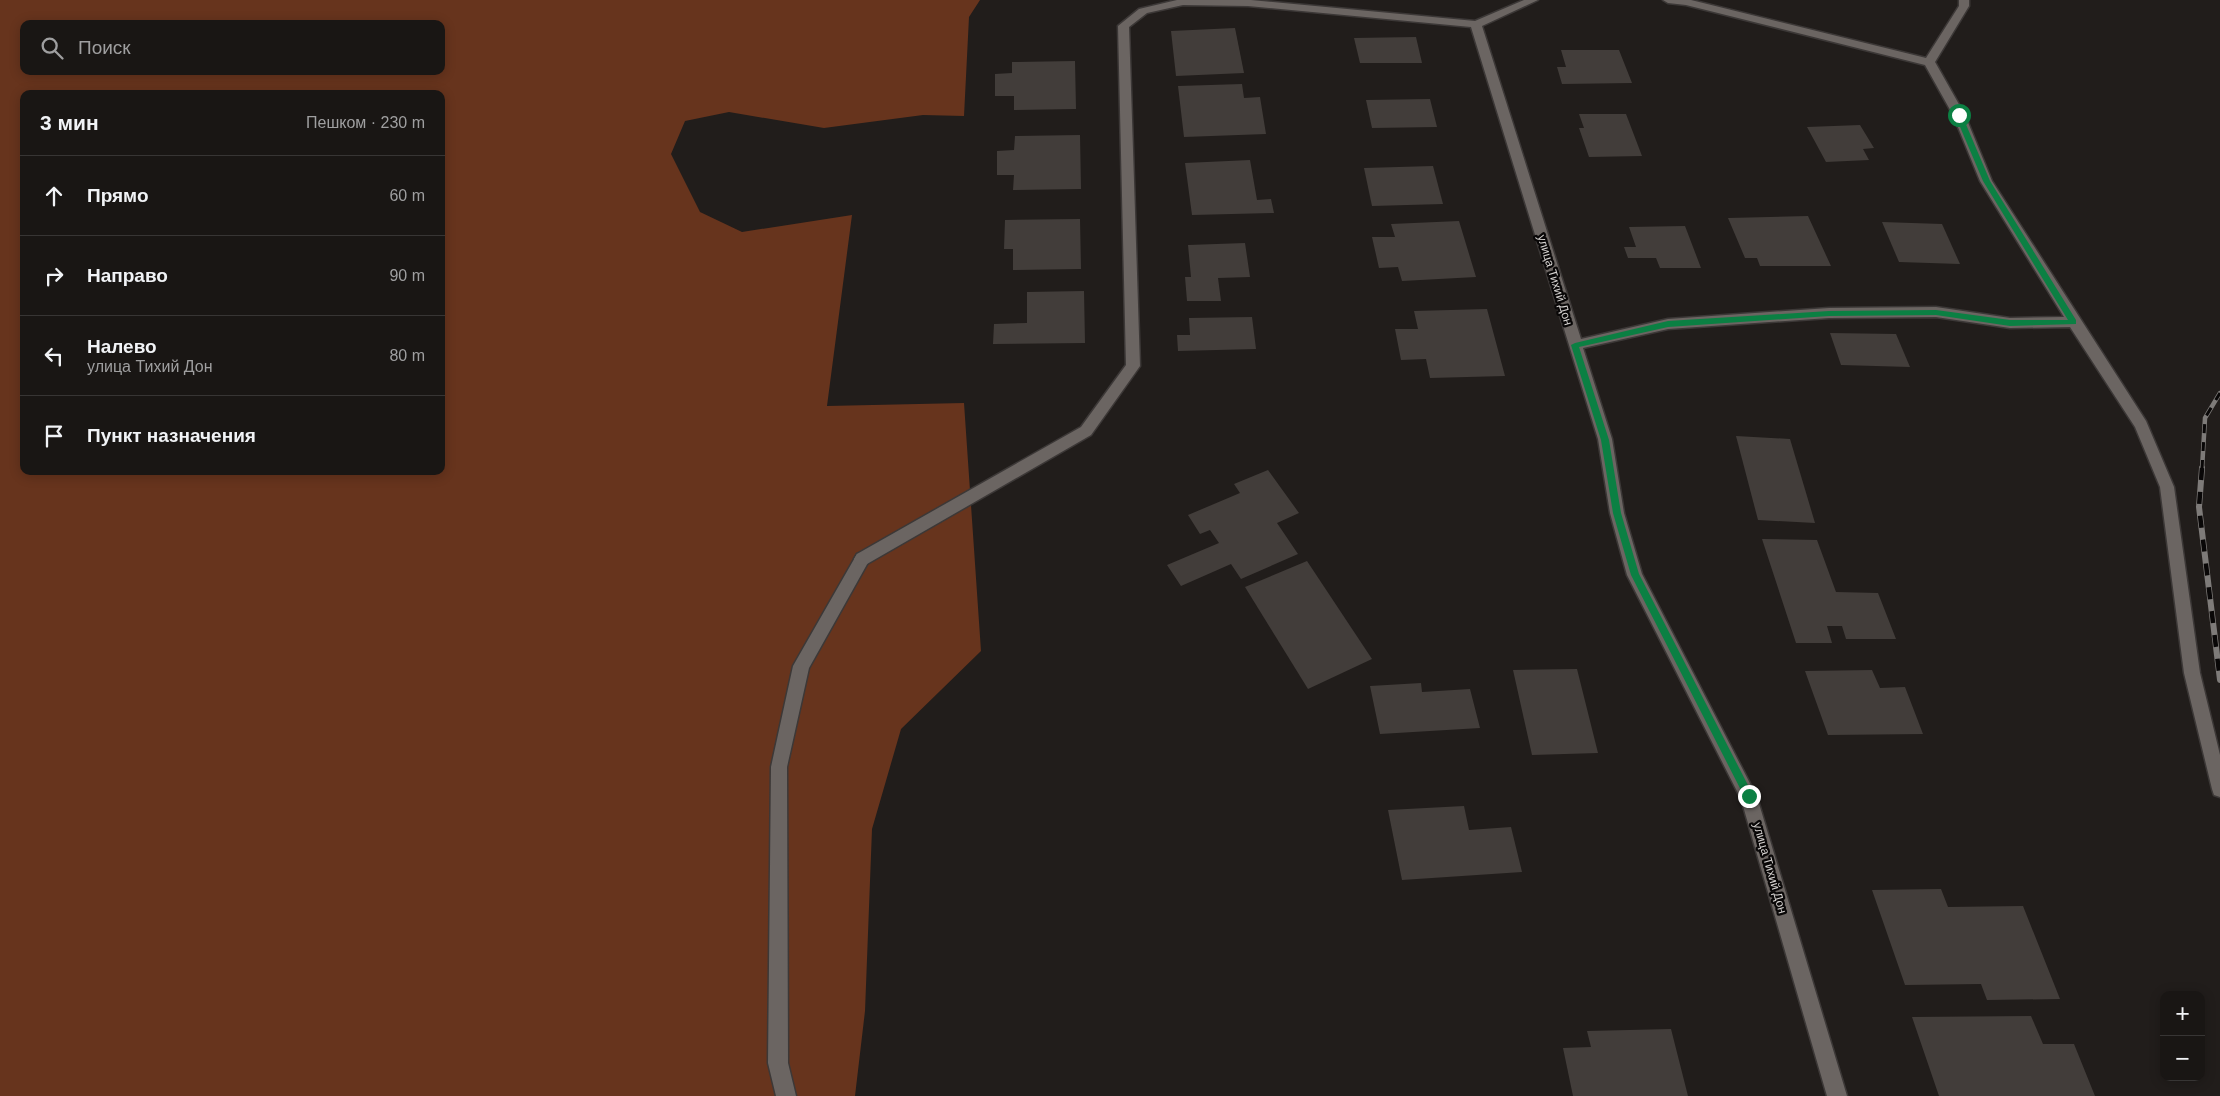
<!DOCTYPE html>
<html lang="ru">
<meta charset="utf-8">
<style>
:root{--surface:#191614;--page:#221f1d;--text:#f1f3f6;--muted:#9f9fa0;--line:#373534}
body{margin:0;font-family:Arial,sans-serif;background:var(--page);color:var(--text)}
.controls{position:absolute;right:15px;bottom:15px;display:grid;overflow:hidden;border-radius:10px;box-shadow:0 2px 12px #0003}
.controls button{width:45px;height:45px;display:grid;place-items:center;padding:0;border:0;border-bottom:1px solid var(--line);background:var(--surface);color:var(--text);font:25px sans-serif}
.stop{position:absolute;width:15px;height:15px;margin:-11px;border:4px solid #0b8043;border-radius:50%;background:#fff}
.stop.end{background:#0b8043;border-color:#fff;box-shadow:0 1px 5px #0008}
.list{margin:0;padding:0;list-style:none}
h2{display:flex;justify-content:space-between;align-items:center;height:65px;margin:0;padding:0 20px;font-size:21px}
h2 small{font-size:16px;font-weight:400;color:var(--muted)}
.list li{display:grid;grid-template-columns:32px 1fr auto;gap:15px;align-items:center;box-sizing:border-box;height:80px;padding:0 20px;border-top:1px solid var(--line)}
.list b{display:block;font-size:19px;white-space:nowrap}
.list p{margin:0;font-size:16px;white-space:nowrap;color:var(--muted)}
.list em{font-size:16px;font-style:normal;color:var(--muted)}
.icon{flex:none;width:28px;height:28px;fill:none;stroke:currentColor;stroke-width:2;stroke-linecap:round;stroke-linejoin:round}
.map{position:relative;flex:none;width:2220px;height:1096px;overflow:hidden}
.search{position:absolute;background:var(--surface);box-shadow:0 2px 12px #0003;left:20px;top:20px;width:425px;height:55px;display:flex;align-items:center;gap:12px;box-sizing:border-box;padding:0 18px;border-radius:10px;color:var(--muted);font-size:19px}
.panel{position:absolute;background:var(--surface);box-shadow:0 2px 12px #0003;left:20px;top:90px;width:425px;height:385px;border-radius:10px}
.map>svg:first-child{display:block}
.green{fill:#67341d;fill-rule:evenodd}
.building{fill:#423d3a}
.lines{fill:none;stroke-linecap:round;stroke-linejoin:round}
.lane-casing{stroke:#3c3837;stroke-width:3}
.street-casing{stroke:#3c3837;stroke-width:3}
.lane{fill:#6b6562;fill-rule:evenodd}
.street{fill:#6b6562;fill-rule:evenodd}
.rail-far1-casing{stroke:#7e7b79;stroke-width:4.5}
.rail-casing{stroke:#7e7b79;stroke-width:6}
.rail-far1{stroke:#090707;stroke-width:3;stroke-dasharray:9;stroke-linecap:butt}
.rail{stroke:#090707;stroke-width:4.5;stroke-dasharray:12;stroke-linecap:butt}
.route{fill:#0b8043}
.labels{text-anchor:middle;stroke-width:4.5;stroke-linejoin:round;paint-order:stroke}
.street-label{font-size:12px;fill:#d6d3d1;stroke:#090707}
</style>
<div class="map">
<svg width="2220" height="1096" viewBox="0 0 2220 1096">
<rect width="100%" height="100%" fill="#211d1b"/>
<path class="green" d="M0,0H980L969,17L964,116L923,115L824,128L729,112L685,121L671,154L700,212L742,232L852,215L827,406L964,403L981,651L901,729L872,829L865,1011L855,1096H0ZM24,24H441V71H24ZM24,94H441V471H24Z"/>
<g class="building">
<path d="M1235,28L1244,73L1176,76L1171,31Z"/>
<path d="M1416,37L1422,63H1360L1354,38Z"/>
<path d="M1561,50H1619L1632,83L1562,84L1557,67H1566Z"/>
<path d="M1075,61L1076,109L1014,110V96H995V74L1012,73V62Z"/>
<path d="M1242,84L1244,98L1260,97L1266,134L1184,137L1178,86Z"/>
<path d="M1430,99L1437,127L1372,128L1366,100Z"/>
<path d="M1579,114H1626L1642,156L1589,157L1579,128H1584Z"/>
<path d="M1860,125L1874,148L1863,149L1869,160L1826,162L1807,127Z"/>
<path d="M1080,135L1081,189L1013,190L1014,175H997V151L1014,150L1015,136Z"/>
<path d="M1250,160L1257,200L1271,199L1274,213L1192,215L1185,163Z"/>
<path d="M1433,166L1443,204L1372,206L1364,168Z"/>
<path d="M1808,216L1831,266H1760L1757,258H1745L1728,218Z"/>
<path d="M1080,219L1081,269L1013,270V249H1004L1005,220Z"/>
<path d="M1459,221L1476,277L1402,281L1398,267L1379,268L1372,237H1395L1391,224Z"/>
<path d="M1882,222L1942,224L1960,264L1899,262Z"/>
<path d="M1685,226L1701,268H1660L1656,258H1628L1624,247H1636L1629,227Z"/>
<path d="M1245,243L1250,277L1218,278L1221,301H1187L1185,277H1191L1188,245Z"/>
<path d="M1084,291L1085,343L993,344L994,324L1027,323V292Z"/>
<path d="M1487,309L1505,376L1430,378L1426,359L1401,360L1395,329H1418L1414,311Z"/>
<path d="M1252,317L1256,349L1178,351L1177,335H1190L1189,318Z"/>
<path d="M1830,333L1896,334L1910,367L1841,365Z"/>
<path d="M1736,436L1790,439L1815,523L1758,520Z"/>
<path d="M1268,470L1299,513L1277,523L1298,554L1241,579L1231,564L1181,586L1167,565L1219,543L1210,530L1200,534L1188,515L1240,493L1234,484Z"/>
<path d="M1762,539L1817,540L1836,592L1878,593L1896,639H1846L1842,626H1827L1832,643H1796Z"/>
<path d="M1307,561L1372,659L1308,689L1245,587Z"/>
<path d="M1577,669L1598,753L1532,755L1513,670Z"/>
<path d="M1872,670L1880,688L1905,687L1923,734L1828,735L1805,671Z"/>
<path d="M1421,683L1422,692L1470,689L1480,728L1380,734L1370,686Z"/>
<path d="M1464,806L1469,830L1511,827L1522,872L1402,880L1388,810Z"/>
<path d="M1941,889L1948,907L2023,906L2060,999L1987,1000L1981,984L1905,985L1872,890Z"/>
<path d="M2031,1016L2043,1044H2074L2095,1096H1939L1912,1017Z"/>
<path d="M1671,1029L1688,1096H1573L1563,1048L1591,1047L1587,1031Z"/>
</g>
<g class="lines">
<g class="lane-casing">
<path id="lane" d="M862,553L867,554L870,559L809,668L787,767L788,1063L796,1096H776L768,1063L771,767L793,666L857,554Z"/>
</g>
<g class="street-casing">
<path id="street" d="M1177,0H1251L1475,21L1524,0H1538L1482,26L1581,339L1668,319L1829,308L1936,307L2010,318L2064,317L1980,181L1953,115L1925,65L1686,5L1668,3L1663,0H1691L1926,58L1959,6V0H1969V6L1935,62L1965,115L1992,181L2146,421L2174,487L2200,673L2220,755V797L2214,795L2212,789L2184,673L2160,487L2135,427L2070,327L2010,328L1936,317L1829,318L1668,329L1583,348L1612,439L1624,513L1642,574L1757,797L1847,1096H1827L1741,799L1627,575L1610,513L1598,439L1471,27L1248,6L1183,5L1147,13L1129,27L1140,366L1091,435L867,564L862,565L857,564L854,559L857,554L1081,427L1126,365L1118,26L1139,9Z"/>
</g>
<use href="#lane" class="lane"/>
<use href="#street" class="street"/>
<g class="rail-far1-casing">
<path id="rail-far1" d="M2202,469L2205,418L2220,393"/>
</g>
<g class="rail-casing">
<path id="rail" d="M2202,468L2199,507L2220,680"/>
</g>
<use href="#rail-far1" class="rail-far1"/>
<use href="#rail" class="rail"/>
</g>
<path class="route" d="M1959,113L1962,115L1990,181L2076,320V324L2010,326L1936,315L1829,316L1668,327L1579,347L1609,440L1621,513L1639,574L1752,793V800L1749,801L1746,800L1631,575L1613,513L1601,440L1571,345L1575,343L1668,321L1829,311L1936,310L2010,320H2068L1983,181L1955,115Z"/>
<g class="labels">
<g class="street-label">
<text transform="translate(1555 280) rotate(73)" y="4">улица Тихий Дон</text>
<text transform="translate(1770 868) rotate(74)" y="4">улица Тихий Дон</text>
</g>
</g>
</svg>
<div class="controls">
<button>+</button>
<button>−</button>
</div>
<div class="stop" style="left:1959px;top:115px"></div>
<div class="stop end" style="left:1749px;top:796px"></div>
<div class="search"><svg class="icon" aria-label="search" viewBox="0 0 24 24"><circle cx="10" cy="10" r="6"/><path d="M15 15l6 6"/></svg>Поиск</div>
<section class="panel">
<h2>3 мин<small>Пешком · 230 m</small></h2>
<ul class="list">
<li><svg class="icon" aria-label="ahead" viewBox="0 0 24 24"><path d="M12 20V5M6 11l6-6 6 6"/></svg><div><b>Прямо</b></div><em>60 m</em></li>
<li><svg class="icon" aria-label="right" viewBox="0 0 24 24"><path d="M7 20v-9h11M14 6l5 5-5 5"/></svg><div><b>Направо</b></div><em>90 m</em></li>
<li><svg class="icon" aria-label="left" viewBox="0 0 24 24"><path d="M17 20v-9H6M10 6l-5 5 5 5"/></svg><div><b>Налево</b><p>улица Тихий Дон</p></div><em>80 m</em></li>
<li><svg class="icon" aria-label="arrive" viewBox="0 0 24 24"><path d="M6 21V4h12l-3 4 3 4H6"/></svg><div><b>Пункт назначения</b></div></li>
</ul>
</section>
</div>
